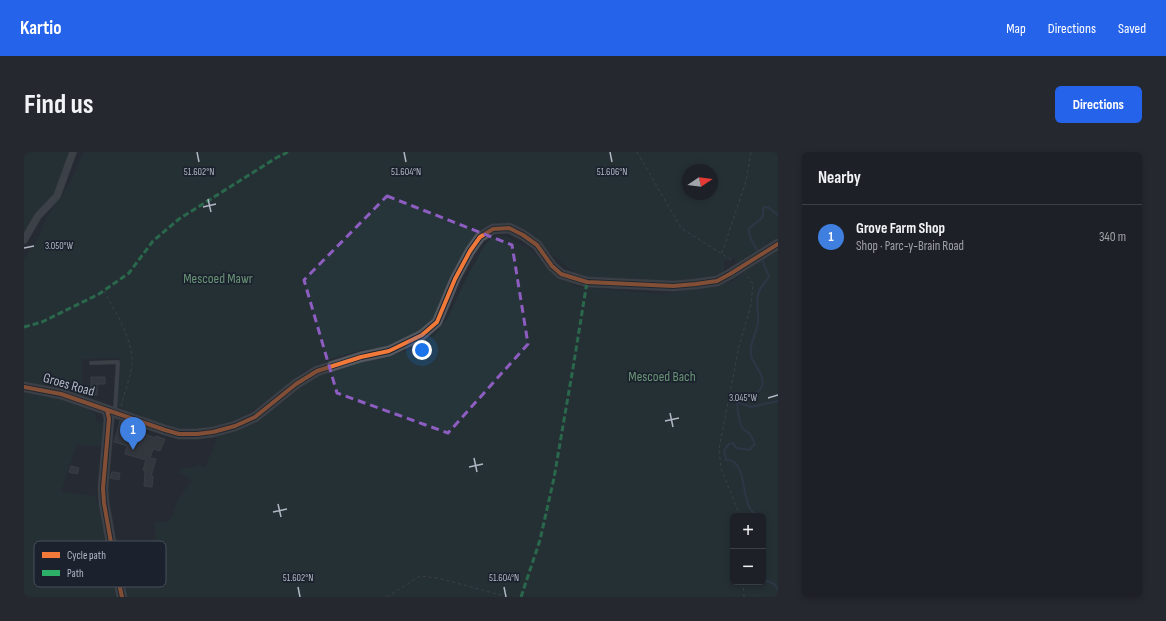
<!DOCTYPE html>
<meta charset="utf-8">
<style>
:root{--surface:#1d2026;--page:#25282e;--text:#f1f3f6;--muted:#a0a3a7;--line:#3b3e43;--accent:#2563eb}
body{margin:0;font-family:"Sofia Sans Condensed",sans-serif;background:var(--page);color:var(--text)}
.controls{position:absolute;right:12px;bottom:12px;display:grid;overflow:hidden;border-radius:6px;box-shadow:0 2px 6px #0003}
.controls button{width:36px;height:36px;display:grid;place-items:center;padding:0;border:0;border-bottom:1px solid var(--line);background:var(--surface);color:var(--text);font:20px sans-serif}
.compass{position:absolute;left:658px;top:12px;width:36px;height:36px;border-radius:50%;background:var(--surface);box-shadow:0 2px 6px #0003;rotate:77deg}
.you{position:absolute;left:398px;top:198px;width:14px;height:14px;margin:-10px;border:3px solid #fff;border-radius:50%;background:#1a73e8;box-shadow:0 0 0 6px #1a73e833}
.badge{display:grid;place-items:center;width:26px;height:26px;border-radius:50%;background:var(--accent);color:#fff;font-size:13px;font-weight:700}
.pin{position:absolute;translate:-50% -33px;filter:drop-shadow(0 1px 2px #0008)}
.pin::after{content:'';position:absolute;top:21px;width:14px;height:12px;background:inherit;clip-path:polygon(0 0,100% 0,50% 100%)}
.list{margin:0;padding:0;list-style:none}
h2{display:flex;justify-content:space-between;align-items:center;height:52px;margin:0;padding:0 16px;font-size:17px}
h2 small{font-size:13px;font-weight:400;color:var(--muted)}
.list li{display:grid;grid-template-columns:26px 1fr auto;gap:12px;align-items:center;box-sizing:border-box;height:64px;padding:0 16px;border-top:1px solid var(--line)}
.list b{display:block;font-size:15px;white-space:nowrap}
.list p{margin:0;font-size:13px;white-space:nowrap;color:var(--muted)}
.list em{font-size:13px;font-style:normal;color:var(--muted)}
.map{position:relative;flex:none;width:754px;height:445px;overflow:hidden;border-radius:6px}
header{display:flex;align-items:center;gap:24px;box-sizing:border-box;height:56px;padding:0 20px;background:var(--accent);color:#fff}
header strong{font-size:19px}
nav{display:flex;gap:22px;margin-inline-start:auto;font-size:14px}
.intro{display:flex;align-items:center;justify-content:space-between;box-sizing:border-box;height:96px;padding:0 24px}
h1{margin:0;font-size:28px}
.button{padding:10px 18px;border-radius:6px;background:var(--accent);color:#fff;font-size:14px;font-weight:700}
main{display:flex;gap:24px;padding:0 24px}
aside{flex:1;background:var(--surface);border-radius:6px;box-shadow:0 2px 6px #0003}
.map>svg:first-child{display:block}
.green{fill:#253539;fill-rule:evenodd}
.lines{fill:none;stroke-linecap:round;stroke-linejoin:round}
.stream{stroke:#37445c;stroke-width:2}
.building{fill:#41454b;stroke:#4f535b}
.lane-casing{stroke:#43464c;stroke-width:4.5}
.street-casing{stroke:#43464c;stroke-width:8}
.secondary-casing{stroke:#43464c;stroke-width:11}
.path{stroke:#54595e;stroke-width:1;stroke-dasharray:3 3;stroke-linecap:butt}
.lane{stroke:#575a61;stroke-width:3.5}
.street{stroke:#575a61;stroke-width:7}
.secondary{stroke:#555960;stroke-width:10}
.quiet{stroke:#2db169;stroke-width:3;stroke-dasharray:6 3;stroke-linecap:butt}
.cycleway-casing{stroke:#1b222d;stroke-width:6}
.cycleway{stroke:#f17a3a;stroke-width:4}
.marked{fill:none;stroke:#8e5dc1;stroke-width:3;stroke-dasharray:8 5;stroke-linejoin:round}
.ticks{fill:none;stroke:#b1b7c4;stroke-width:1.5}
.labels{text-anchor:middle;stroke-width:3.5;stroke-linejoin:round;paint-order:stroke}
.park-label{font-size:14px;fill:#699475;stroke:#1b222d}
.street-label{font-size:14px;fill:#b1b7c4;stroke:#1b222d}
.key{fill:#1b222d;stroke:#484f5a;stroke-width:1}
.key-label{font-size:11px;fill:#b1b7c4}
.ticks-label{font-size:10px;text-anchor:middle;fill:#b1b7c4;stroke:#1b222d;stroke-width:3.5;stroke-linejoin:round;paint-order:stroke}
</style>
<header>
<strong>Kartio</strong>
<nav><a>Map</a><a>Directions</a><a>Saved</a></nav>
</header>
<div class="intro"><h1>Find us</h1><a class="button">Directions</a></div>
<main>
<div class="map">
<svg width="754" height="445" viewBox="0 0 754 445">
<rect width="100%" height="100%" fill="#272b33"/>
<g class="green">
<path d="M0,0H49L33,44L0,88Z"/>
<path d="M60,0H754V85L714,110L710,106L700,110V121L694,125L640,131L558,125L544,116L514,90L466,76L414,161L404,174L392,183L369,194L338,198L306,207L280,219L241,250L218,265L203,271L176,277L157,279L142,274L93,254L96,205L92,206L58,207V231L56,244L38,236L0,230V108L17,81L22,66L46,31ZM664,18H688V42H664Z"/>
<path d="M475,85H483L505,97L537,125L553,135L636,142L695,134L708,129L754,97V445H102L91,393L129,389L132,385L130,370H145L155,347L168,328L155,320L158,316L169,315L175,313L181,315L192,290V283L251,253L285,228L299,221L352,206L372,202L393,195L411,182L424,165L442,127L460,94L467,86ZM709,364H739V430H709Z"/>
<path d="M0,240L28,244L49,251L71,261L72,270L80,271L81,280L80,296L67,293L61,294L53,291L37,340L72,344V350L77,352L95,445H0Z"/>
</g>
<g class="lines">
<g class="stream">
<path d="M734,100C730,92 724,85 725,76L737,67L739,63V57L741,55L745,56L754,63"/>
<path d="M713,250L727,255L754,249"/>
<path d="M734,364C715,355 725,318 708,309C706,308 704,308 702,308L700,298L705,292L709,291L712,296L725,298L731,292L726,282L718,276C715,267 712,256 714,247C721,244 735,243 738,234C742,223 729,214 727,203C725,190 733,182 734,170C735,160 731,149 735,140C737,134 742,129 745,125L737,105"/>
<path d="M739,366L741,387L739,389"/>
<path d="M739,427L750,432L754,437"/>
</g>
</g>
<g class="building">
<path d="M67,225H81V232H73V243H67Z"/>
<path d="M96,269L108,273V276L121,279V282L131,286L132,284L141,287L136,299L129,297L126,306L132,307L127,324H129L128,335L120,334L121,319L119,318L122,308L101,302L103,294L90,290Z"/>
<path d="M47,314L55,316L53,322L45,320Z"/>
<path d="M88,320L96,321L95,328L86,326Z"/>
</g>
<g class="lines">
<g class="lane-casing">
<path id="lane" d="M67,211L94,210L91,259"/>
</g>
<g class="street-casing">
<path id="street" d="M0,88L14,64L33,44L49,0"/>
</g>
<g class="secondary-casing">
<g id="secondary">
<path d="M0,235L37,242L141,278L155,282H173L189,280L211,274L231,265L272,232L293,219L337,205L365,199L398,183L413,170L431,127L446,99L456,85L469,77L485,76L499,83L513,93L528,114L537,122L563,130L649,134L672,132L693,129L706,122L754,92"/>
<path d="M83,258L85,267L79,336L80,351L91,413L98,445"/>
</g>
</g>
<g class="path">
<path d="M613,0L657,76L709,109"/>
<path d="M698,101L722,29L727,0"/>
<path d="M80,139C91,159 110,189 108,213C106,227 100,241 97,255"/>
<path d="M716,364L715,361L697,317L695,297L715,194L727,153L729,132L721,121"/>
<path d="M719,430L720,445"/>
<path d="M363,445L396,424L414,426L484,445"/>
</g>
<use href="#lane" class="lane"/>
<use href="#street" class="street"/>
<use href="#secondary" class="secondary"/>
<g class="quiet">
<path d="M0,175L18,170L75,142L105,121L129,89L155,67L252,6L264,0"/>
<path d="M497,445L516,388L530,326L549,216L563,130"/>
</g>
<g class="cycleway-casing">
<g id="cycleway">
<path d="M0,235L37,242L141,278L155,282H173L189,280L211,274L231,265L272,232L293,219L337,205L365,199L398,183L413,170L431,127L446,99L456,85L469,77L485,76L499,83L513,93L528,114L537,122L563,130L649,134L672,132L693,129L706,122L754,92"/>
<path d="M83,258L85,267L79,336L80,351L91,413L98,445"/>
</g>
</g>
<use href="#cycleway" class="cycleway"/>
</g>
<path d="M0 0H754V445H0ZM363,44L488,93L504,192L424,281L313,241L280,128Z" fill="#272b33" fill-opacity=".55" fill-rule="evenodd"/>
<path class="marked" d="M363,44L488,93L504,192L424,281L313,241L280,128Z"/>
<path class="ticks" d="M173,0L175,10M380,0L382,10M586,0L588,10M184,47L187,60M179,55L192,52M0,96L10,94M744,246L754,243M646,261L649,275M641,269L655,266M450,306L453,320M445,315L459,312M254,352L257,365M249,360L263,357M274,435L276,445M480,435L482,445"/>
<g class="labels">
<g class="park-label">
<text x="194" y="131">Mescoed Mawr</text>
<text x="638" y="229">Mescoed Bach</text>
</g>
<g class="street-label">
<text transform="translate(45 232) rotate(16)" y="5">Groes Road</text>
</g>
</g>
<rect x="10" y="389" width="132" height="46" rx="6" class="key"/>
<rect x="18" y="400" width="18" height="6" fill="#f17a3a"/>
<rect x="18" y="418" width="18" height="6" fill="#2db169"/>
<g class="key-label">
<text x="43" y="407">Cycle path</text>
<text x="43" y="425">Path</text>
</g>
<g class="ticks-label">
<text x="175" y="23">51.602°N</text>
<text x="382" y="23">51.604°N</text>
<text x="588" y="23">51.606°N</text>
<text x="35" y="97">3.050°W</text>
<text x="719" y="249">3.045°W</text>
<text x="274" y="429">51.602°N</text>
<text x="480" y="429">51.604°N</text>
</g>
</svg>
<div class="controls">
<button>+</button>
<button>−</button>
</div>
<svg class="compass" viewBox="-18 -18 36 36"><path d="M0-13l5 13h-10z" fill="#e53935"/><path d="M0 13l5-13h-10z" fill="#a0a3a7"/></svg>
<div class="you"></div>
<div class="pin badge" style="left:109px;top:298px;background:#3f7fe0">1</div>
</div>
<aside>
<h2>Nearby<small></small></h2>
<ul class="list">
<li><span class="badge" style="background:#3f7fe0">1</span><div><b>Grove Farm Shop</b><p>Shop · Parc-y-Brain Road</p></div><em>340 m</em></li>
</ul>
</aside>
</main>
